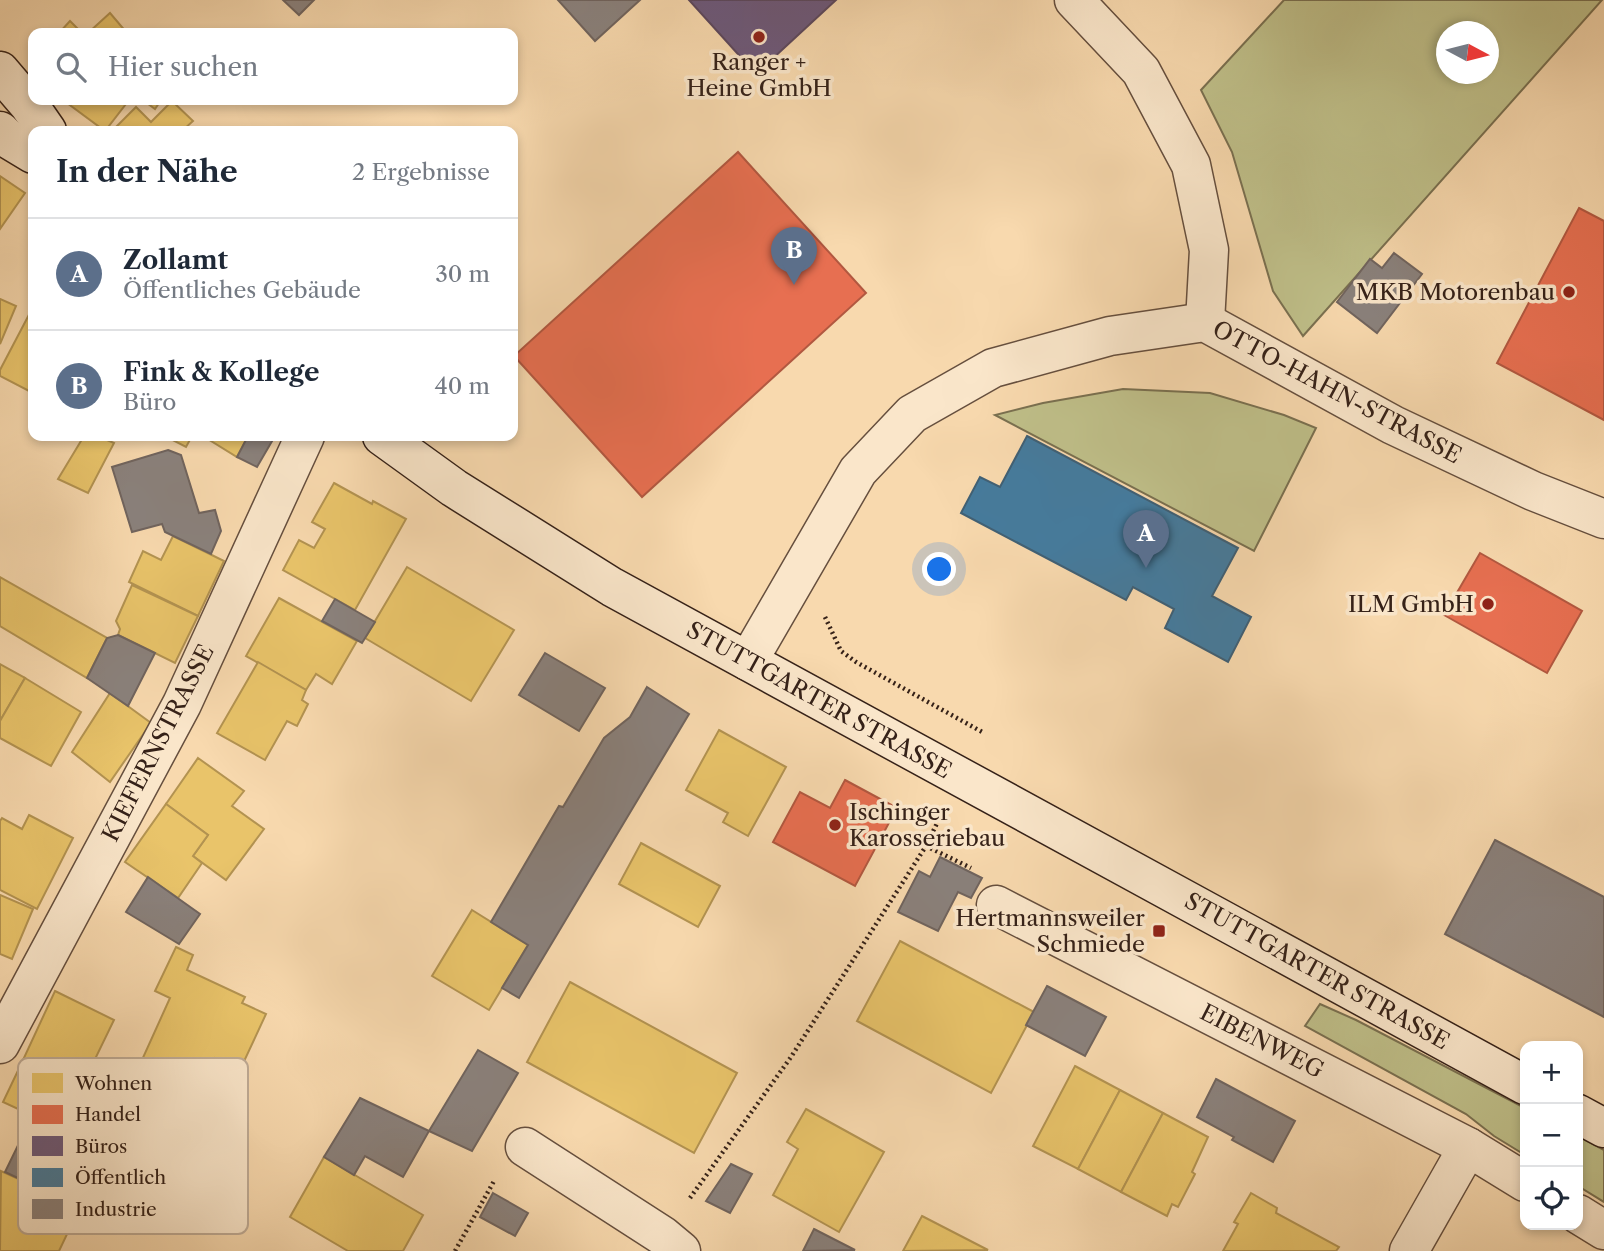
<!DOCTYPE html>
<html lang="de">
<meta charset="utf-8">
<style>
:root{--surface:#fff;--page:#f6f6f7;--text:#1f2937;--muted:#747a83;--line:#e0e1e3;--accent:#d93025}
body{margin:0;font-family:"Libre Caslon Text",serif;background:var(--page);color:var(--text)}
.controls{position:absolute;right:21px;bottom:21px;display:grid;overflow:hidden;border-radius:14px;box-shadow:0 4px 10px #0003}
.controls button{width:63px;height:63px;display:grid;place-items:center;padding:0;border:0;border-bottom:2px solid var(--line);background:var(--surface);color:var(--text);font:35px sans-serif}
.compass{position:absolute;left:1436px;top:21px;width:63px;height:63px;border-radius:50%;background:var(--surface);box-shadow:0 4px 10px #0003;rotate:97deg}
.you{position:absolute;left:940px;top:570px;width:24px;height:24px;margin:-18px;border:5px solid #fff;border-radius:50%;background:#1a73e8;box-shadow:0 0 0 10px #1a73e833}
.badge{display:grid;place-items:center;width:46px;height:46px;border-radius:50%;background:var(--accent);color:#fff;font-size:23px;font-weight:700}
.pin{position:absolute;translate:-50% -58px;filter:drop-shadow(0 2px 4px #0008)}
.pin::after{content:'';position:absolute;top:37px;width:24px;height:21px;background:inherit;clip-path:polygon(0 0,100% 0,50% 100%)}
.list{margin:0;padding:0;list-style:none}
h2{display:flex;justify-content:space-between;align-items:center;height:91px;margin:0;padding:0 28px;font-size:30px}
h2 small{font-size:23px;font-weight:400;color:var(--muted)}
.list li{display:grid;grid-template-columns:46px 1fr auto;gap:21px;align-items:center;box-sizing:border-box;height:112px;padding:0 28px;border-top:2px solid var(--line)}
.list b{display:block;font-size:26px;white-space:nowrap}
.list p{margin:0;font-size:23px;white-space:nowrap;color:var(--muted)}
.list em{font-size:23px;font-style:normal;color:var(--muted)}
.icon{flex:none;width:38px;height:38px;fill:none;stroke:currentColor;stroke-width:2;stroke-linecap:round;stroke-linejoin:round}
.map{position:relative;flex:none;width:1604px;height:1251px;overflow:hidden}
.search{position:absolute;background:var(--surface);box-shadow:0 4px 10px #0003;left:28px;top:28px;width:490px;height:77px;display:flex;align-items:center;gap:18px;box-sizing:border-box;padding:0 24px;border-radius:14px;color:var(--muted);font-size:26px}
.panel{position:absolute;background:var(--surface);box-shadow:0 4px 10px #0003;left:28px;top:126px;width:490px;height:315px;border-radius:14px}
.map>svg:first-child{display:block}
.green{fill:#bfbf89;stroke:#7a7050;stroke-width:2;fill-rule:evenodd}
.homes{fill:#e9c46a;stroke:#b39351;stroke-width:2}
.shops{fill:#e76f51;stroke:#b25840;stroke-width:2}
.offices{fill:#6d597a;stroke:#5c485d;stroke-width:2}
.public{fill:#457b9d;stroke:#406075;stroke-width:2}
.industry{fill:#8a817c;stroke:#70645e;stroke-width:2}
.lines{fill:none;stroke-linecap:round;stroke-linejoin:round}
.street-casing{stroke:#664f3e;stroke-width:41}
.secondary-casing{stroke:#352118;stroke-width:41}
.path{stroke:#352118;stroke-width:4.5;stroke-dasharray:2 3.5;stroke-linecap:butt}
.street{stroke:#fae6ca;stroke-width:38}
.secondary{stroke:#fae6ca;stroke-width:38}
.poi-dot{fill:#8f2418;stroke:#fae6ca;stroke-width:2.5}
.labels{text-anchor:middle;stroke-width:7;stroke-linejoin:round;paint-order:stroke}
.poi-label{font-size:23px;fill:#352118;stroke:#fae6ca;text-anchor:end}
.street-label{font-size:23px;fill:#352118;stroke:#fae6ca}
.key{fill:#fae6ca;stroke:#bfab95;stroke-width:2}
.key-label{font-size:19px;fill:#352118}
</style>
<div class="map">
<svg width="1604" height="1251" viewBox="0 0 1604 1251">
<rect width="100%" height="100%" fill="#f8d9ae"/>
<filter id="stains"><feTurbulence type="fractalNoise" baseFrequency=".00286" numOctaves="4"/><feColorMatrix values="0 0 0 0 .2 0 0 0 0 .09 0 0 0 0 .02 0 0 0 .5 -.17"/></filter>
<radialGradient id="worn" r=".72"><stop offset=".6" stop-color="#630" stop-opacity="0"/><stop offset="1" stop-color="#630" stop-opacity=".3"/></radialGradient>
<g class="green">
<path d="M1284,0H1602L1303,336L1273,291L1232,152L1201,90ZM1446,32H1488V74H1446Z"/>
<path d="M1123,389L1210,393L1284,415L1316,428L1254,551L995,415L1043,403Z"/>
<path d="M1320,1004L1356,1020L1525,1108V1155L1494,1136L1466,1114L1305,1026Z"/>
<path d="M1578,1136L1604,1150V1202L1578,1186Z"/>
</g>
<g class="homes">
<path d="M110,13L127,33H88Z"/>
<path d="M70,21L82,33H59Z"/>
<path d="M63,100H129L105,131Z"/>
<path d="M143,100H161L155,109Z"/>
<path d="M172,101L193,121L182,131H112L136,107L151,122Z"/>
<path d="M0,176L25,193L0,229Z"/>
<path d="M0,299L16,306L0,344Z"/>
<path d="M33,307V393L0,376V370Z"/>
<path d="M84,436H98L114,443L88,493L58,479Z"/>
<path d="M165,436H192L186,447Z"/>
<path d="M203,436H248L237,457Z"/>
<path d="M334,483L372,504L373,501L406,519L355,610L283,570L299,540L314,548L325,529L312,522Z"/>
<path d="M173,536L224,561L198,616L129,582L143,551L161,560Z"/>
<path d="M407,567L514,630L471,701L365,638Z"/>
<path d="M0,577L107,638L87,678L0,626Z"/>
<path d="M132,585L198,616L175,663L118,635L120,629L116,621Z"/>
<path d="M279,598L357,641L332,684L316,674L306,690L246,656Z"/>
<path d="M258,662L306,690L302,700L308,704L297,726L287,721L265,760L217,733Z"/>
<path d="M0,664L25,678L0,721Z"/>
<path d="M25,678L81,712L51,766L0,738V721Z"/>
<path d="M110,693L151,723L110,782L72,752Z"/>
<path d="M719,730L786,767L748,836L723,822L728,813L686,790Z"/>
<path d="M198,758L244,791L232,806L264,829L226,880L193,856L208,835L166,804Z"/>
<path d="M166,804L208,835L193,856L202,863L178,898L125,862Z"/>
<path d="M29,815L73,838L37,909L0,890V821L2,818L22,829Z"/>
<path d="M641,843L720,886L698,927L619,884Z"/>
<path d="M0,895L33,909L12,959L0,954Z"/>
<path d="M472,910L528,945L489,1010L432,976Z"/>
<path d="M900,941L1034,1012L991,1093L857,1021Z"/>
<path d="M176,947L193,955L187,970L245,997L242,1003L266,1014L240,1070L215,1058L186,1120L127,1093L170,998L155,991Z"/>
<path d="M570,982L737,1073L694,1153L527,1062Z"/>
<path d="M55,991L114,1020L81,1088L23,1060Z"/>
<path d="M23,1060L104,1098L85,1140L3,1102Z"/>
<path d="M1075,1066L1120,1090L1078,1169L1033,1146Z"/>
<path d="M1120,1090L1163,1113L1121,1192L1078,1169Z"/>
<path d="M806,1109L884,1152L839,1232L773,1195L798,1149L787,1142Z"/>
<path d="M1163,1113L1208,1137L1192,1172L1195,1174L1178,1207L1172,1204L1167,1216L1121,1192Z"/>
<path d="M324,1157L423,1215L403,1251H348L290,1217Z"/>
<path d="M73,1162L126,1187L109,1225L78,1211L59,1251H0L1,1171L56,1196Z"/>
<path d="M1251,1193L1277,1208L1276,1213L1339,1247L1336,1251H1223L1238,1224L1234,1222Z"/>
<path d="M922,1216L988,1250L903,1251Z"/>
</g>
<g class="shops">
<path d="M738,152L866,293L642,497L514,356Z"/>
<path d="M1579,208L1604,221V420L1497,363Z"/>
<path d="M1480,553L1582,611L1547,673L1444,615Z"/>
<path d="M845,780L897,808L855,886L773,842L800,792L830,808Z"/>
</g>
<path class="offices" d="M689,0H836L756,74Z"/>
<path class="public" d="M1027,436L1238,548L1212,596L1251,617L1228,662L1165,628L1174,609L1133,587L1126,600L961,513L980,477L1000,487Z"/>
<g class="industry">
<path d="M283,0H314L299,15Z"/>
<path d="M558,0H640L595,41Z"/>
<path d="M1394,253L1422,274L1377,333L1337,302L1370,259L1382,268Z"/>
<path d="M248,436H275L257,467L237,457Z"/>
<path d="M168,450L181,455L199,513L215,510L221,531L211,554L165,532L162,524L132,532L112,467Z"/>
<path d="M335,599L375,622L362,643L322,621Z"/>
<path d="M118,635L155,653L128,706L87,678L107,638Z"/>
<path d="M545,653L605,688L579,731L519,695Z"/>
<path d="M647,687L689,714L519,998L502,988L528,945L491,922L559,806L563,807L604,738L630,717Z"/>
<path d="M1495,840L1604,897V1017L1445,934Z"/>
<path d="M940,857L982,878L971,898L958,892L938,931L898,912L919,871L930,877Z"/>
<path d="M148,877L200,914L179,944L126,912Z"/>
<path d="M1047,986L1106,1017L1085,1056L1026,1025Z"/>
<path d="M478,1050L518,1073L472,1151L429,1131Z"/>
<path d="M1216,1079L1295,1121L1273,1162L1232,1140L1234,1137L1197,1117Z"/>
<path d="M360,1098L429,1131L403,1177L365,1156L354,1175L324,1157Z"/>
<path d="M22,1137L73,1162L56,1196L5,1172Z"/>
<path d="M731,1164L752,1174L730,1213L706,1201Z"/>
<path d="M493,1193L528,1213L515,1236L480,1217Z"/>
<path d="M814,1229L855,1250L803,1251Z"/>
</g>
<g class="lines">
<g class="street-casing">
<g id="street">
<path d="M1074,0L1141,71L1191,165L1209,250L1205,322"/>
<path d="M748,661L858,471L912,414L993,368L1110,336L1205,322L1393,425L1533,491L1604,519"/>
<path d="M996,905L1468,1147L1525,1182"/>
<path d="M0,1044L182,704L305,436"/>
<path d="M525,1147L663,1236L681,1251"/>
<path d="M1578,1214L1604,1230"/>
<path d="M1409,1251L1468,1147"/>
</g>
</g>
<g class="secondary-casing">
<g id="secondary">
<path d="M0,71L29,105L47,131"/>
<path d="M0,131L8,139L33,154"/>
<path d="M382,436L454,488L612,587L1525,1085"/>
<path d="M1578,1114L1604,1128"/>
</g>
</g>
<g class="path">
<path d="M825,617L841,651L856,662L984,733"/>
<path d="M926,846L940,817"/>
<path d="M690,1198L791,1057L926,846L971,868"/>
<path d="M455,1251L494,1181"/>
</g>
<use href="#street" class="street"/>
<use href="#secondary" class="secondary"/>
</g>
<g class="poi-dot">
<circle cx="759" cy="37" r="7"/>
<circle cx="1569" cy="292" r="7"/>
<circle cx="1488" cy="604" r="7"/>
<circle cx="835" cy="825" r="7"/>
<rect x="1152" y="924" width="14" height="14" rx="3.5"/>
</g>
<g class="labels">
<g class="poi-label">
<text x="759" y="70" text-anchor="middle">Ranger +<tspan x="759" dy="26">Heine GmbH</tspan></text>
<text x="1555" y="300">MKB Motorenbau</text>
<text x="1474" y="612">ILM GmbH</text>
<text x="849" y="820" text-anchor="start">Ischinger<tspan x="849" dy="26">Karosseriebau</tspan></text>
<text x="1145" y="926">Hertmannsweiler<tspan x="1145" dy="26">Schmiede</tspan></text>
</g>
<g class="street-label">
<text transform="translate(1337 392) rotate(28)" y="8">OTTO-HAHN-STRASSE</text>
<text transform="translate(819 700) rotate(29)" y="8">STUTTGARTER STRASSE</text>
<text transform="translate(158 743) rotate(-63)" y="8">KIEFERNSTRASSE</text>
<text transform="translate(1317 971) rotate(29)" y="8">STUTTGARTER STRASSE</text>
<text transform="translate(1262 1041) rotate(27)" y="8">EIBENWEG</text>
</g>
</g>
<rect x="18" y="1058" width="230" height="176" rx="10" class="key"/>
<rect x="32" y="1073" width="31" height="20" fill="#e9c46a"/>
<rect x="32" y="1105" width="31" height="19" fill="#e76f51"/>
<rect x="32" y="1136" width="31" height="20" fill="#6d597a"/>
<rect x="32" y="1168" width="31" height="19" fill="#457b9d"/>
<rect x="32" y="1199" width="31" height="20" fill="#8a817c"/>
<g class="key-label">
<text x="75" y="1090">Wohnen</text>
<text x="75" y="1121">Handel</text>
<text x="75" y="1153">Büros</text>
<text x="75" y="1184">Öffentlich</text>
<text x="75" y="1216">Industrie</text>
</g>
<rect width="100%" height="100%" filter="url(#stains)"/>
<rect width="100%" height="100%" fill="url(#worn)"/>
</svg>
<div class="controls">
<button>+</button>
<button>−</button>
<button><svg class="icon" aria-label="locate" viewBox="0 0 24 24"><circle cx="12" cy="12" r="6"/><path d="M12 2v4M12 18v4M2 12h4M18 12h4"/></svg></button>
</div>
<svg class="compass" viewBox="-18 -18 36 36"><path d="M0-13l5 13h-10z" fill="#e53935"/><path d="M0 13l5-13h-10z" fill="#747a83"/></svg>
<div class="you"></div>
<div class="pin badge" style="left:1146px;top:568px;background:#5c6f8a">A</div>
<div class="pin badge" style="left:794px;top:285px;background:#5c6f8a">B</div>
<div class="search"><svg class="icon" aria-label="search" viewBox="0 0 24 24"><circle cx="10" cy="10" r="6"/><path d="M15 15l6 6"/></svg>Hier suchen</div>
<section class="panel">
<h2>In der Nähe<small>2 Ergebnisse</small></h2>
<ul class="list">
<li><span class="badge" style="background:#5c6f8a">A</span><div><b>Zollamt</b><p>Öffentliches Gebäude</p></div><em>30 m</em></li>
<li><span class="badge" style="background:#5c6f8a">B</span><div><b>Fink &amp; Kollege</b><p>Büro</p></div><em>40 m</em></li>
</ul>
</section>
</div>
